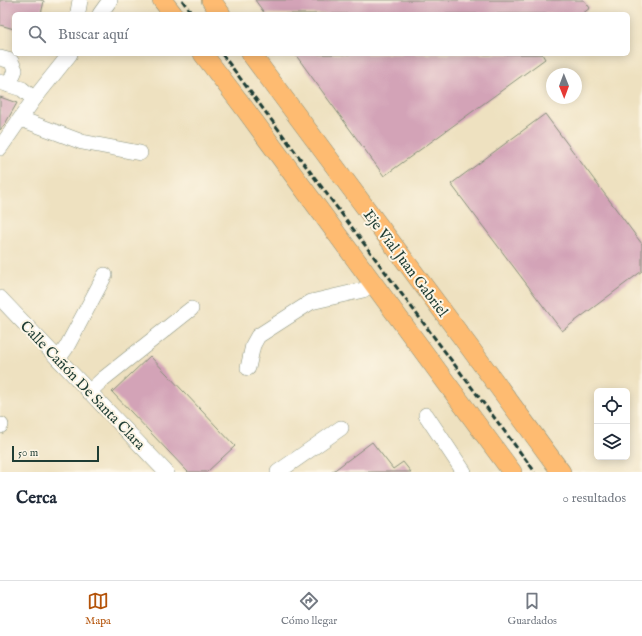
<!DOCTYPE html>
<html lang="es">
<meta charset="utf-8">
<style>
:root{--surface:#fff;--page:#f6f6f7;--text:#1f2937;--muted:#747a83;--line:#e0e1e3;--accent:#b45309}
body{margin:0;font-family:"IM FELL English",serif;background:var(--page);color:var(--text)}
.controls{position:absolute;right:12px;bottom:12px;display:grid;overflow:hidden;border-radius:6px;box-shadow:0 2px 10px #0003}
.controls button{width:36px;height:36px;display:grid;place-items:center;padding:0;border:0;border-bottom:1px solid var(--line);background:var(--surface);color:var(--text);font:20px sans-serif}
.compass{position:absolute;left:546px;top:68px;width:36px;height:36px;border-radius:50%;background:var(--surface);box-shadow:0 2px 10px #0003;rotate:179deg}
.scale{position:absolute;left:12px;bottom:10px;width:87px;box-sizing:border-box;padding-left:4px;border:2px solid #1f3d34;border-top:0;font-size:11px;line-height:14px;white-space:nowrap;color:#1f3d34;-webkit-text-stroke:3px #fcf5e5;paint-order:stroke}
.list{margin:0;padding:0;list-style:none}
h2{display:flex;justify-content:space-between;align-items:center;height:52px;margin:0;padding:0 16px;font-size:17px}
h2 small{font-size:13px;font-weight:400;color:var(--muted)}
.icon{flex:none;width:22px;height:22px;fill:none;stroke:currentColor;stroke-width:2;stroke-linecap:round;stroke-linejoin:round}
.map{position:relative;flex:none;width:642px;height:472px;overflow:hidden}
.search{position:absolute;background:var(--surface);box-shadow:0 2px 10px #0003;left:12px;right:12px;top:12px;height:44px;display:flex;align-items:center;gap:10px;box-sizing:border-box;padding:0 14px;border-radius:6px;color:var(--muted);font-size:15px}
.sheet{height:108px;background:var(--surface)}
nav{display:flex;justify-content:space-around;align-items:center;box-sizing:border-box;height:56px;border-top:1px solid var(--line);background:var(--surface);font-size:11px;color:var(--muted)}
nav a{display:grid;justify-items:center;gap:2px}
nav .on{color:var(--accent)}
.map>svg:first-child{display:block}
.building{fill:#d3a3b7}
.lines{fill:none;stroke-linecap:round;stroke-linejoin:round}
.minor-casing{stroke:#868f7a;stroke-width:16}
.major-casing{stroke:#868f7a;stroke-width:20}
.minor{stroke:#fff;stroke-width:15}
.major{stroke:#febb71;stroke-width:19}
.rail{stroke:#1f3d34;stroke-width:3;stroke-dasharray:6 3;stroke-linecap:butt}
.labels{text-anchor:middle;stroke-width:4;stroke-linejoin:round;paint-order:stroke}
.street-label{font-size:15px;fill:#1f3d34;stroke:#fcf5e5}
</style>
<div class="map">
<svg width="642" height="472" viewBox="0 0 642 472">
<rect width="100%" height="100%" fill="#fcf5e5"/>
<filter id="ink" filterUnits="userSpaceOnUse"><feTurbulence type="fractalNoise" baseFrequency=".025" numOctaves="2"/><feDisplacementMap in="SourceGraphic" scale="8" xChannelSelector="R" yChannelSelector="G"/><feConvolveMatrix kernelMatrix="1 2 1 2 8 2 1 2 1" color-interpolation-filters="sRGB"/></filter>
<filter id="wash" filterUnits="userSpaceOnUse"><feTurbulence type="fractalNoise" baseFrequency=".012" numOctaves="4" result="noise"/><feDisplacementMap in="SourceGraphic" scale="16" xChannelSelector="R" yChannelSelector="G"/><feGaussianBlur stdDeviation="0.9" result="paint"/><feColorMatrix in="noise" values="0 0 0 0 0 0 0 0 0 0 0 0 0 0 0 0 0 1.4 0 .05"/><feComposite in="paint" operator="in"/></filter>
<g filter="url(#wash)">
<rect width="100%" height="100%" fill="#eee1c0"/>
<g id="blocks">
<g class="building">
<path d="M0,0H40L44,1L41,14H14V29L0,25Z"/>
<path d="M255,0H584L590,8L582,14H265Z"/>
<path d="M295,54H542L545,59L384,176Z"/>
<path d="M0,97L17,103L5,124L0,130Z"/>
<path d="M545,114L642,244V271L562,331L451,184Z"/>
<path d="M150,356L235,446L207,472H188L112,392Z"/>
<path d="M372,442L393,469L403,462L411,472H332Z"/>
</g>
</g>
</g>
<g filter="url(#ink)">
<use href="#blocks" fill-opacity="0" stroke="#868f7a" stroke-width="1"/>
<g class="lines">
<g class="minor-casing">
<g id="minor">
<path d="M78,14V12L80,0"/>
<path d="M100,14L110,0"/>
<path d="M0,58L11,61L15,70L9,85"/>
<path d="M0,82L22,89L34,99"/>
<path d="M21,119L82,142L140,153"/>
<path d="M0,148L34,99L70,54"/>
<path d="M0,298L166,472"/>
<path d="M58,359L66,348L105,275"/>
<path d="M248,368L253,345L258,336L311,302L363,290L373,283"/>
<path d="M89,392L103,379L191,309"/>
<path d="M426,415L464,472"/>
<path d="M0,426L1,425"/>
<path d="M278,472L341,428"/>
</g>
</g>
<g class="major-casing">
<g id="major">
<path d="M162,0L173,14"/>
<path d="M211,0L221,14"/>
<path d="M203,54L242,105L512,472"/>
<path d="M251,54L470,348L561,472"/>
</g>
</g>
<use href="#minor" class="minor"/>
<use href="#major" class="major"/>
<g class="rail">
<path d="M182,0L192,14"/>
<path d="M222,54L535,472"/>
</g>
</g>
</g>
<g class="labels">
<g class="street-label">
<text transform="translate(406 263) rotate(53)" y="5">Eje Vial Juan Gabriel</text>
<text transform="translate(83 385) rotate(46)" y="5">Calle Cañón De Santa Clara</text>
</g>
</g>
</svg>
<div class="controls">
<button><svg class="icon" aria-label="locate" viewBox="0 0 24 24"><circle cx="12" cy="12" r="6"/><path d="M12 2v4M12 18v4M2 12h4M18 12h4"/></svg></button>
<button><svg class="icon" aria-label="layers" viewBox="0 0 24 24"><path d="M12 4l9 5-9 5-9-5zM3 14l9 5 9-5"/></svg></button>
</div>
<svg class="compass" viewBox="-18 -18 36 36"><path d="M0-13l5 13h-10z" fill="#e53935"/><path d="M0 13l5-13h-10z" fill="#747a83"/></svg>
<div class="scale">50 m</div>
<div class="search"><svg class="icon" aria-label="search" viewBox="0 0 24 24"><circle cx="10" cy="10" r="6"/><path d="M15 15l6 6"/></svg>Buscar aquí</div>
</div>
<section class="sheet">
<h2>Cerca<small>0 resultados</small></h2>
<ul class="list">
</ul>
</section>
<nav>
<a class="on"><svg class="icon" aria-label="map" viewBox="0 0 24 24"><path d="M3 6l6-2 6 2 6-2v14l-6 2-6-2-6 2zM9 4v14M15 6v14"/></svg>Mapa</a>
<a><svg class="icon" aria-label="directions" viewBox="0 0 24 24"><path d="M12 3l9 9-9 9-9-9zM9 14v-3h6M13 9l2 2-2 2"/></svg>Cómo llegar</a>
<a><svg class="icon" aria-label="saved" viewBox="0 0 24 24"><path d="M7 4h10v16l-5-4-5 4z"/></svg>Guardados</a>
</nav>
